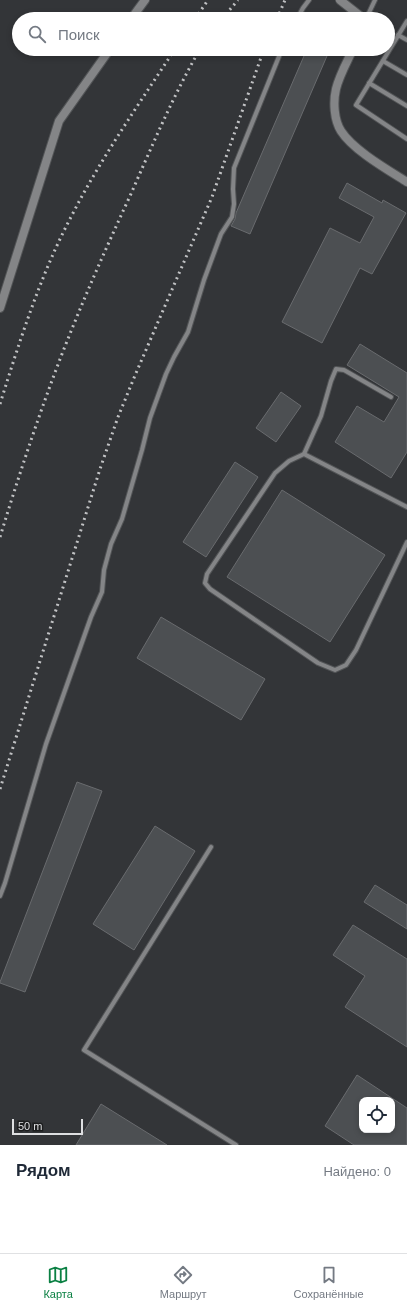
<!DOCTYPE html>
<html lang="ru">
<meta charset="utf-8">
<style>
:root{--surface:#fff;--page:#f6f6f7;--text:#1f2937;--muted:#747a83;--line:#e0e1e3;--accent:#0b8043}
body{margin:0;font-family:Arial,sans-serif;background:var(--page);color:var(--text)}
.controls{position:absolute;right:12px;bottom:12px;display:grid;overflow:hidden;border-radius:8px;box-shadow:0 2px 6px #0003}
.controls button{width:36px;height:36px;display:grid;place-items:center;padding:0;border:0;border-bottom:1px solid var(--line);background:var(--surface);color:var(--text);font:20px sans-serif}
.scale{position:absolute;left:12px;bottom:10px;width:71px;box-sizing:border-box;padding-left:4px;border:2px solid #dedfe1;border-top:0;font-size:11px;line-height:14px;white-space:nowrap;color:#dedfe1;-webkit-text-stroke:3px #1c1d1e;paint-order:stroke}
.list{margin:0;padding:0;list-style:none}
h2{display:flex;justify-content:space-between;align-items:center;height:52px;margin:0;padding:0 16px;font-size:17px}
h2 small{font-size:13px;font-weight:400;color:var(--muted)}
.icon{flex:none;width:22px;height:22px;fill:none;stroke:currentColor;stroke-width:2;stroke-linecap:round;stroke-linejoin:round}
.map{position:relative;flex:none;width:407px;height:1145px;overflow:hidden}
.search{position:absolute;background:var(--surface);box-shadow:0 2px 6px #0003;left:12px;right:12px;top:12px;height:44px;display:flex;align-items:center;gap:10px;box-sizing:border-box;padding:0 14px;border-radius:22px;color:var(--muted);font-size:15px}
.sheet{height:108px;background:var(--surface)}
nav{display:flex;justify-content:space-around;align-items:center;box-sizing:border-box;height:56px;border-top:1px solid var(--line);background:var(--surface);font-size:11px;color:var(--muted)}
nav a{display:grid;justify-items:center;gap:2px}
nav .on{color:var(--accent)}
.map>svg:first-child{display:block}
.building{fill:#4c4f52;stroke:#696b6e;fill-rule:evenodd}
.lines{fill:none;stroke-linecap:round;stroke-linejoin:round}
.lane-casing{stroke:#525456;stroke-width:6}
.street-casing{stroke:#525456;stroke-width:10}
.lane{stroke:#848587;stroke-width:4}
.street{stroke:#848587;stroke-width:8}
.rail{stroke:#c1c2c4;stroke-width:3;stroke-dasharray:2 4;stroke-linecap:butt}
</style>
<div class="map">
<svg width="407" height="1145" viewBox="0 0 407 1145">
<rect width="100%" height="100%" fill="#333538"/>
<g class="building">
<path d="M307,49H330L250,234L231,226L235,219L236,213Z"/>
<path d="M347,183L382,203L383,200L406,213L372,274L360,268L322,343L282,322L330,228L360,243L374,217L339,198Z"/>
<path d="M360,344L407,373V452L391,478L335,442L357,406L384,422L399,397L347,365Z"/>
<path d="M281,392L301,406L276,442L256,428Z"/>
<path d="M235,462L258,477L206,557L183,542Z"/>
<path d="M282,490L385,555L330,642L227,577Z"/>
<path d="M161,617L265,679L241,720L137,658Z"/>
<path d="M77,782L102,791L25,992L0,983V982Z"/>
<path d="M155,826L195,851L134,950L93,924Z"/>
<path d="M375,885L407,905V929L364,902Z"/>
<path d="M353,925L407,959V1047L345,1007L365,976L333,955Z"/>
<path d="M357,1075L407,1108V1145H354L325,1126ZM362,1100H392V1130H362Z"/>
<path d="M101,1104L167,1145H76Z"/>
</g>
<g class="lines">
<g class="lane-casing">
<g id="lane">
<path d="M297,19L303,8L309,0"/>
<path d="M366,19L375,0"/>
<path d="M407,21L356,105L407,139"/>
<path d="M398,35L407,40"/>
<path d="M383,61L407,75"/>
<path d="M369,83L407,106"/>
<path d="M304,454L321,416L331,381L336,369L344,370L391,397"/>
<path d="M407,507L304,454L289,461L275,473L207,574L205,583L210,589L318,663L335,670L346,665L356,650L407,542"/>
<path d="M211,847L84,1050L236,1145"/>
<path d="M0,896L5,883L46,744L91,617L102,592L104,570L111,544L122,519L142,450L150,418L166,374L174,357L188,332L204,280L221,234L232,217L234,204L233,189L234,168L282,49"/>
</g>
</g>
<g class="street-casing">
<g id="street">
<path d="M340,0L364,19"/>
<path d="M131,19L145,0"/>
<path d="M353,49C347,62 339,76 336,89C333,102 334,120 341,131C353,150 388,170 407,182"/>
<path d="M0,308L59,121L110,49"/>
</g>
</g>
<use href="#lane" class="lane"/>
<use href="#street" class="street"/>
<g class="rail">
<path d="M195,19L208,0"/>
<path d="M222,19L238,0"/>
<path d="M277,19L285,0"/>
<path d="M0,404C20,340 40,276 71,217C101,158 139,104 175,49"/>
<path d="M0,537C19,475 39,414 62,354C83,300 106,248 130,196C152,146 173,96 200,49"/>
<path d="M0,789L100,469L118,417L136,373L212,197L264,49"/>
</g>
</g>
</svg>
<div class="controls">
<button><svg class="icon" aria-label="locate" viewBox="0 0 24 24"><circle cx="12" cy="12" r="6"/><path d="M12 2v4M12 18v4M2 12h4M18 12h4"/></svg></button>
</div>
<div class="scale">50 m</div>
<div class="search"><svg class="icon" aria-label="search" viewBox="0 0 24 24"><circle cx="10" cy="10" r="6"/><path d="M15 15l6 6"/></svg>Поиск</div>
</div>
<section class="sheet">
<h2>Рядом<small>Найдено: 0</small></h2>
<ul class="list">
</ul>
</section>
<nav>
<a class="on"><svg class="icon" aria-label="map" viewBox="0 0 24 24"><path d="M3 6l6-2 6 2 6-2v14l-6 2-6-2-6 2zM9 4v14M15 6v14"/></svg>Карта</a>
<a><svg class="icon" aria-label="directions" viewBox="0 0 24 24"><path d="M12 3l9 9-9 9-9-9zM9 14v-3h6M13 9l2 2-2 2"/></svg>Маршрут</a>
<a><svg class="icon" aria-label="saved" viewBox="0 0 24 24"><path d="M7 4h10v16l-5-4-5 4z"/></svg>Сохранённые</a>
</nav>
